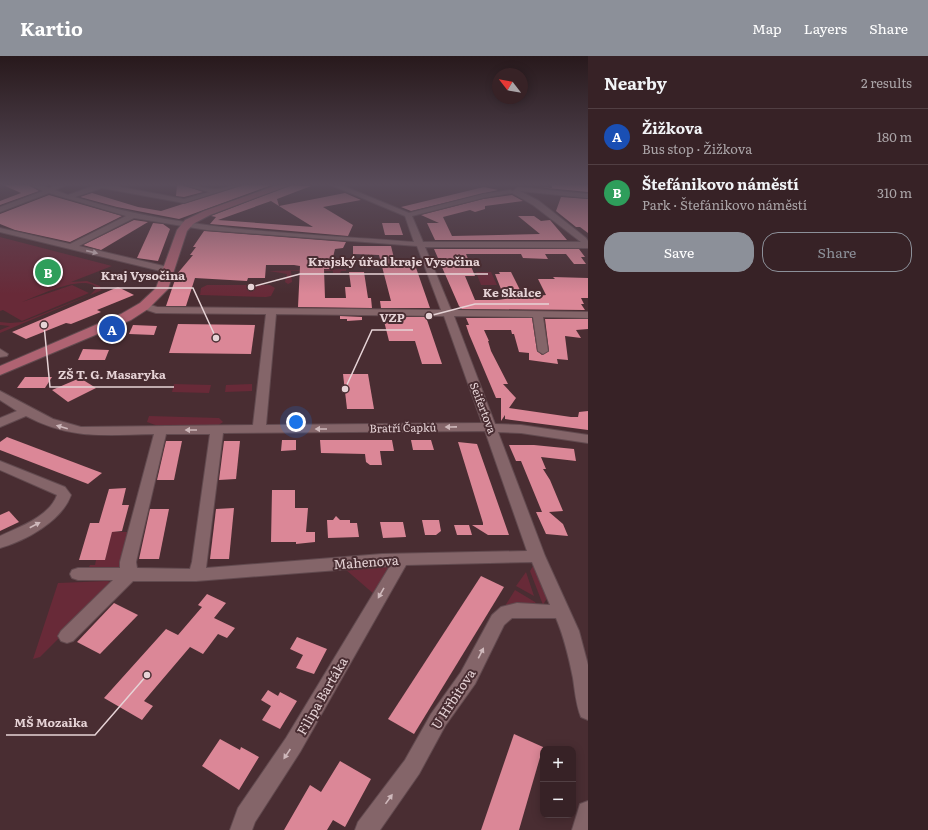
<!DOCTYPE html>
<meta charset="utf-8">
<style>
:root{--surface:#372226;--page:#422f32;--text:#f1f3f6;--muted:#aaa4a7;--line:#513f43;--accent:#8c9099}
body{margin:0;font-family:Literata,serif;background:var(--page);color:var(--text)}
.controls{position:absolute;right:12px;bottom:12px;display:grid;overflow:hidden;border-radius:8px;box-shadow:0 2px 10px #0003}
.controls button{width:36px;height:36px;display:grid;place-items:center;padding:0;border:0;border-bottom:1px solid var(--line);background:var(--surface);color:var(--text);font:20px sans-serif}
.compass{position:absolute;left:492px;top:12px;width:36px;height:36px;border-radius:50%;background:var(--surface);box-shadow:0 2px 10px #0003;rotate:301deg}
.you{position:absolute;left:296px;top:366px;width:14px;height:14px;margin:-10px;border:3px solid #fff;border-radius:50%;background:#1a73e8;box-shadow:0 0 0 6px #1a73e833}
.badge{display:grid;place-items:center;width:26px;height:26px;border-radius:50%;background:var(--accent);color:#fff;font-size:13px;font-weight:700}
.pin{position:absolute;translate:-50% -50%;border:2px solid #fff;box-shadow:0 1px 4px #0006}
.list{margin:0;padding:0;list-style:none}
h2{display:flex;justify-content:space-between;align-items:center;height:52px;margin:0;padding:0 16px;font-size:17px}
h2 small{font-size:13px;font-weight:400;color:var(--muted)}
.list li{display:grid;grid-template-columns:26px 1fr auto;gap:12px;align-items:center;box-sizing:border-box;height:56px;padding:0 16px;border-top:1px solid var(--line)}
.list b{display:block;font-size:15px;white-space:nowrap}
.list p{margin:0;font-size:13px;white-space:nowrap;color:var(--muted)}
.list em{font-size:13px;font-style:normal;color:var(--muted)}
.actions{display:flex;gap:8px;padding:12px 16px}
.actions a{flex:1;padding:9px 0;border:1px solid var(--accent);border-radius:16px;text-align:center;font-size:14px;color:var(--accent)}
.actions .main{background:var(--accent);color:#fff}
.map{position:relative;flex:none;width:588px;height:774px;overflow:hidden}
header{display:flex;align-items:center;gap:24px;box-sizing:border-box;height:56px;padding:0 20px;background:var(--accent);color:#fff}
header strong{font-size:19px}
nav{display:flex;gap:22px;margin-inline-start:auto;font-size:14px}
main{display:flex}
aside{flex:1;background:var(--surface)}
.map>svg:first-child{display:block}
.green{fill:#682a38}
.building{fill:#db8797}
.lines{fill:none;stroke-linecap:round;stroke-linejoin:round}
.minor-casing{stroke:#624a4f;stroke-width:2}
.major-casing{stroke:#624a4f;stroke-width:2}
.minor{fill:#846569;fill-rule:evenodd}
.major{fill:#af6372;fill-rule:evenodd}
.oneway{fill:#ceb8bb}
.labels{text-anchor:middle;stroke-width:4;stroke-linejoin:round;paint-order:stroke}
.street-label{font-size:11px;fill:#e6d3d6;stroke:#492d32}
.near-street-label{font-size:13px;fill:#e6d3d6;stroke:#492d32}
.leader{fill:none;stroke:#e6d3d6;stroke-width:1.5}
.callout-dot{fill:#e6d3d6;stroke:#492d32;stroke-width:1.5}
.callout-label{font-size:12px;text-anchor:middle;font-weight:bold;fill:#e6d3d6;stroke:#492d32;stroke-width:4;stroke-linejoin:round;paint-order:stroke}
</style>
<header>
<strong>Kartio</strong>
<nav><a>Map</a><a>Layers</a><a>Share</a></nav>
</header>
<main>
<div class="map">
<svg width="588" height="774" viewBox="0 0 588 774">
<rect width="100%" height="100%" fill="#492d32"/>
<g class="green">
<path d="M0,181L112,210L71,226L87,225L100,230L101,235L107,232L0,277V274L10,270L0,269V266L10,267L22,266L90,239L97,232C84,217 38,240 22,246L72,229L89,237L22,265L3,254L0,255Z"/>
<path d="M346,213V215H341L340,218L333,217V215H291L292,226L288,228L285,226L287,218L269,215Z"/>
<path d="M476,216H491L497,229H481Z"/>
<path d="M207,229H270L275,232L271,240L266,241L200,239L201,232Z"/>
<path d="M174,328L211,329L209,337L172,336Z"/>
<path d="M252,328V335L225,336L226,329Z"/>
<path d="M149,360L219,362L223,366L217,370H158L147,366Z"/>
<path d="M112,476H133L124,515L88,513L90,509H95L96,504H105Z"/>
<path d="M389,509L390,512L375,539L345,513L267,520L199,524Z"/>
<path d="M533,510L537,513L547,542L543,549L530,515Z"/>
<path d="M526,516L534,540L516,530Z"/>
<path d="M107,525L111,526L110,531L40,601L33,603L58,527Z"/>
<path d="M515,534L535,546L538,551H533L532,548L513,547L512,551L505,550Z"/>
</g>
<g class="building">
<path d="M3,129H29L39,135L0,149V145L21,137Z"/>
<path d="M177,129H183L203,136L184,141L176,140Z"/>
<path d="M242,129H272L179,163L117,151L80,141L92,137L138,151L161,155Z"/>
<path d="M291,129L311,130L277,143L279,150L271,145L218,164L313,171L279,150L345,137L361,144L323,151L353,169L348,180L210,168L216,161L211,160Z"/>
<path d="M552,129H588V136L537,131L552,132Z"/>
<path d="M484,131L498,134L411,155L401,151Z"/>
<path d="M49,139L122,160L70,186L15,174L0,168V158Z"/>
<path d="M512,139L523,145L485,150V153L475,156L470,154L443,161L452,180L540,178L518,160H534L541,165L550,164L567,184H435L427,167H439L421,159L483,143Z"/>
<path d="M561,141L588,143V177L580,171H576L556,155Z"/>
<path d="M134,164L148,166L101,194L83,189Z"/>
<path d="M153,167L163,168L170,173L158,205L137,202Z"/>
<path d="M382,167H399L403,179H385Z"/>
<path d="M204,175L346,186L343,192L335,193L330,213H324L325,242H346L345,231H351L349,216H364L368,242H371L372,252L298,251L300,210L294,209H266L265,222H248L247,225L195,222L186,250H166L177,218L193,199H190L196,191H193Z"/>
<path d="M353,190H391L395,206H414L430,252H381L380,245H391L379,199L353,198Z"/>
<path d="M434,193H579L585,201H581L586,208H574L566,198H545L548,203L523,202L521,198H466L475,220H465L475,244H497L505,243L495,218H500L499,216H511L524,242L546,239L538,223H555L553,221L588,222V242H581L584,248H581L585,254L462,253L459,250Z"/>
<path d="M118,231L134,239L97,254L101,256L71,268L66,267L26,283L12,276Z"/>
<path d="M340,260L362,261V264L347,265V263H340Z"/>
<path d="M383,261H426L442,308H422L415,285H389Z"/>
<path d="M466,262H532L537,295L542,299L549,295L545,263H588V273L576,274L581,282L565,280L568,304L557,303L558,308L529,304V297L519,296L514,278H512L511,274H484L489,285H488L491,295L508,328H503L516,342L509,352L571,361H578L579,356L588,355V374L505,363V359L501,365V342H496L469,278L466,269H469Z"/>
<path d="M178,268L255,269L251,298L169,297Z"/>
<path d="M133,269L157,270L154,279L129,278Z"/>
<path d="M83,293L109,294L105,304H78Z"/>
<path d="M343,318H368L374,353H347Z"/>
<path d="M25,321H52L45,332H17Z"/>
<path d="M80,322L96,332L68,346L52,334Z"/>
<path d="M7,381L102,417L88,428L0,394V386Z"/>
<path d="M282,384H296V394L281,395Z"/>
<path d="M320,384H392L394,395H380L382,409H370L366,406L365,398L321,397Z"/>
<path d="M411,384H431L434,394H413Z"/>
<path d="M166,385H182L174,424H157Z"/>
<path d="M224,385H240L236,423L219,424Z"/>
<path d="M458,386L477,388L509,479H488L472,469H483V467Z"/>
<path d="M509,389H534L574,393L576,405L541,401L546,413H543L550,424L563,455L549,456L563,468L568,480L546,478L536,456H542L521,405H516Z"/>
<path d="M126,432L122,449H129L122,475L112,476L105,504H79L90,467H99L109,433Z"/>
<path d="M272,434H295V452H308L306,476H315V486L296,488V486H271Z"/>
<path d="M234,452L229,503H210L216,453Z"/>
<path d="M150,453H169L159,503H139Z"/>
<path d="M9,455L19,466L0,475V459Z"/>
<path d="M336,460L340,464H350V467H357L359,481L328,482L327,464H333Z"/>
<path d="M422,464H439L441,475L436,479H425Z"/>
<path d="M380,466H403L406,481L383,482Z"/>
<path d="M454,469H469L472,479H457Z"/>
<path d="M481,520L504,531L414,678L388,663Z"/>
<path d="M207,538L226,547L214,562L235,572L227,582L218,578L203,598L190,591L144,645L153,650L142,664L104,642L166,573L178,579L202,551L198,549Z"/>
<path d="M114,547L138,559L100,598L77,586Z"/>
<path d="M297,581L327,593L314,618L296,612L303,599L290,593Z"/>
<path d="M268,634L278,640L280,636L297,645L280,673L262,664L271,650L261,644Z"/>
<path d="M514,678L543,691L519,774H481Z"/>
<path d="M220,683L240,694L241,691L259,701L239,734L202,710Z"/>
<path d="M340,705L371,723L345,771L333,764L327,774H284L310,729L321,736Z"/>
</g>
<g class="lines">
<g class="minor-casing">
<g id="minor">
<path d="M30,129H40L49,132L56,129H66L55,134L68,139L96,129H110L184,143L209,136L184,129C195,129 205,133 216,133C223,133 232,129 241,129L184,147L102,132L75,141C184,176 301,177 414,186L405,160L331,129H341L409,157L483,138L510,134L513,135L518,131L588,138V142L520,135L539,145L586,182L588,185V192L425,191L451,254L588,256V262L543,261L548,295L543,298L538,295L533,261L454,260L495,368L521,369L588,379V387L521,377L498,376L545,500L579,575L588,609V664L581,661C576,649 575,635 573,622C569,602 564,581 556,562H512L504,569L475,628L445,670L419,718L380,774H355L358,766L405,704L431,658L461,616L492,559L501,551L517,547L550,549L532,506L406,509L300,696L255,766L252,774H230L238,752L286,682L390,510L196,525H133L73,585L67,587L61,585L58,580L61,575L113,524H78L72,522L70,518L72,514L78,512H120V506L154,378C104,379 72,384 26,360L0,371V362L17,355L0,344V335L53,363L81,371L253,369L266,258L156,257L141,252L139,250L141,248L144,247L157,251L441,254L417,190L207,174L134,162L79,190L172,212V216L169,217L0,176V172L70,188L126,160L49,137L0,156V151L43,135ZM512,137L533,149L581,186H423L412,160L483,142ZM276,258L444,260L482,367L266,369ZM485,375L527,495L382,498L206,512L223,377ZM166,378H210L192,506L190,513L137,512L136,506Z"/>
<path d="M0,293L8,298L7,300L0,301Z"/>
<path d="M0,405L65,431L71,439C62,465 25,485 0,492V480C19,471 49,461 57,439L0,414Z"/>
<path d="M588,745V774H572L580,748Z"/>
</g>
</g>
<g class="major-casing">
<path id="major" d="M277,129H290L210,159L193,168L187,175L168,233L148,253L131,264L0,319V310L121,258L140,247L156,232L177,174L185,164L204,155Z"/>
</g>
<use href="#minor" class="minor"/>
<use href="#major" class="major"/>
</g>
<defs><path id="oneway-solid" d="M-6-.8H1V-3.2L6.5 0L1 3.2V.8H-6Z"/></defs>
<g class="oneway">
<use href="#oneway-solid" transform="translate(92 196) rotate(13)"/>
<use href="#oneway-solid" transform="translate(62 371) rotate(-164)"/>
<use href="#oneway-solid" transform="translate(451 371) rotate(179)"/>
<use href="#oneway-solid" transform="translate(321 373) rotate(180)"/>
<use href="#oneway-solid" transform="translate(191 374) rotate(180)"/>
<use href="#oneway-solid" transform="translate(35 469) rotate(-28)"/>
<use href="#oneway-solid" transform="translate(381 537) rotate(120)"/>
<use href="#oneway-solid" transform="translate(481 597) rotate(-63)"/>
<use href="#oneway-solid" transform="translate(287 698) rotate(124)"/>
<use href="#oneway-solid" transform="translate(389 743) rotate(-54)"/>
</g>
<linearGradient id="sky" x2="0" y2="1"><stop stop-color="#28191c"/><stop offset="0.54" stop-color="#594c5a"/><stop offset="1" stop-color="#594c5a" stop-opacity="0"/></linearGradient>
<rect width="588" height="238" fill="url(#sky)"/>
<g class="labels">
<g class="street-label">
<text transform="translate(483 352) rotate(69)" y="4">Seifertova</text>
<text transform="translate(403 372) rotate(-1)" y="4">Bratří Čapků</text>
</g>
<g class="near-street-label">
<text transform="translate(366 506) rotate(-4)" y="5">Mahenova</text>
<text transform="translate(322 640) rotate(-60)" y="5">Filipa Bartáka</text>
<text transform="translate(453 643) rotate(-57)" y="5">U Hřbitova</text>
</g>
</g>
<path class="leader" d="M251 231L300 218H488M216 282L193 232H93M429 260L475 248H549M345 333L372 274H413M44 269L50 331H174M147 619L95 679H6"/>
<g class="callout-dot">
<circle cx="251" cy="231" r="4"/>
<circle cx="216" cy="282" r="4"/>
<circle cx="429" cy="260" r="4"/>
<circle cx="345" cy="333" r="4"/>
<circle cx="44" cy="269" r="4"/>
<circle cx="147" cy="619" r="4"/>
</g>
<g class="callout-label">
<text x="394" y="210">Krajský úřad kraje Vysočina</text>
<text x="143" y="224">Kraj Vysočina</text>
<text x="512" y="241">Ke Skalce</text>
<text x="392" y="266">VZP</text>
<text x="112" y="323">ZŠ T. G. Masaryka</text>
<text x="51" y="671">MŠ Mozaika</text>
</g>
</svg>
<div class="controls">
<button>+</button>
<button>−</button>
</div>
<svg class="compass" viewBox="-18 -18 36 36"><path d="M0-13l5 13h-10z" fill="#e53935"/><path d="M0 13l5-13h-10z" fill="#aaa4a7"/></svg>
<div class="you"></div>
<div class="pin badge" style="left:112px;top:273px;background:#1a4fb4">A</div>
<div class="pin badge" style="left:48px;top:216px;background:#2e9e5b">B</div>
</div>
<aside>
<h2>Nearby<small>2 results</small></h2>
<ul class="list">
<li><span class="badge" style="background:#1a4fb4">A</span><div><b>Žižkova</b><p>Bus stop · Žižkova</p></div><em>180 m</em></li>
<li><span class="badge" style="background:#2e9e5b">B</span><div><b>Štefánikovo náměstí</b><p>Park · Štefánikovo náměstí</p></div><em>310 m</em></li>
</ul>
<div class="actions"><a class="main">Save</a><a>Share</a></div>
</aside>
</main>
